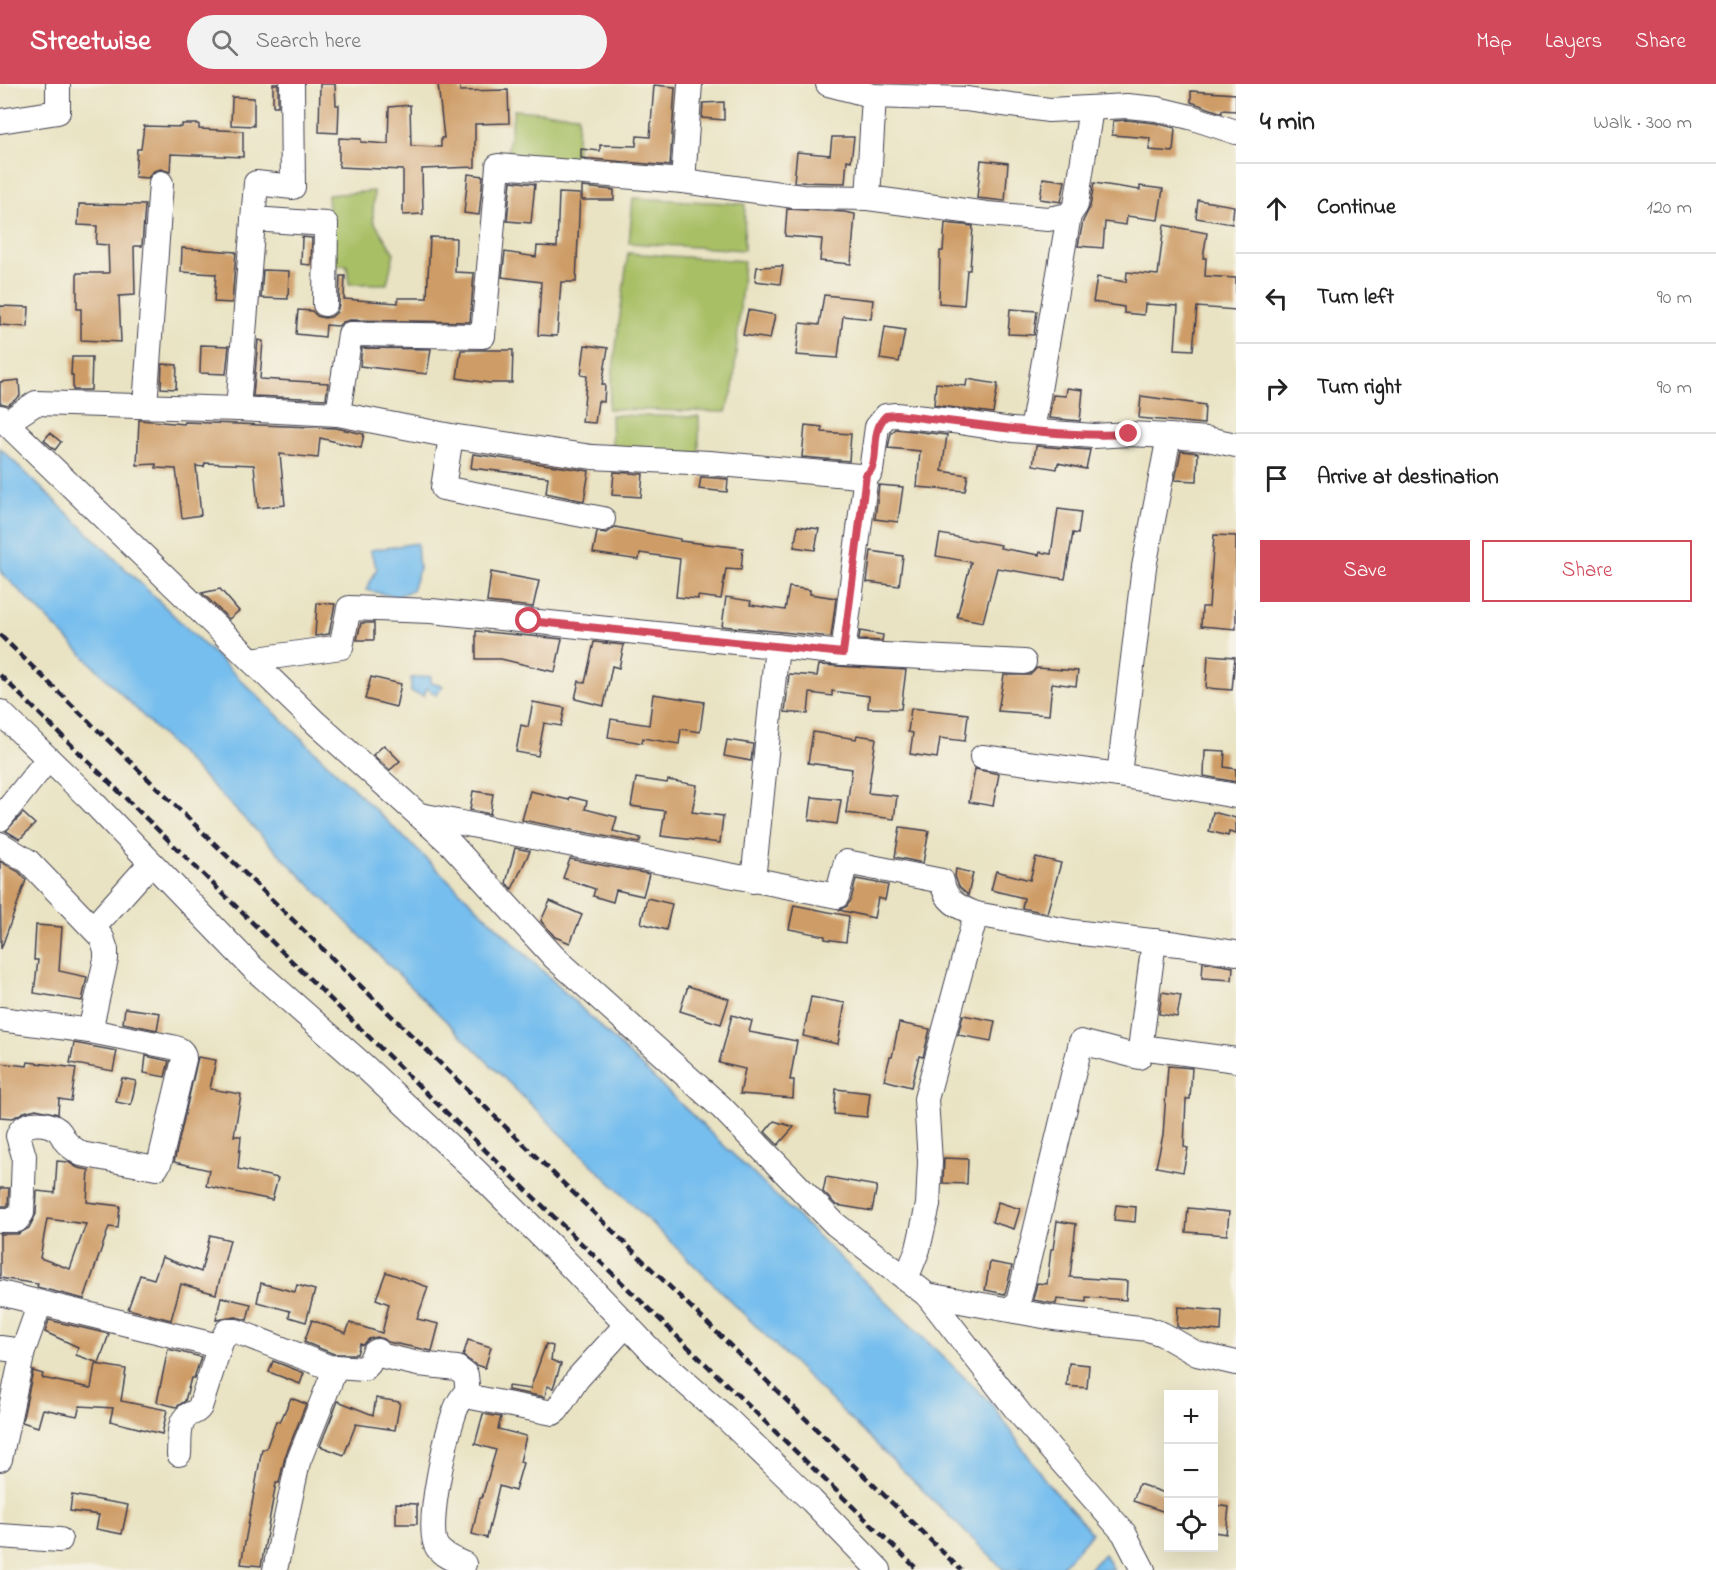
<!DOCTYPE html>
<meta charset="utf-8">
<style>
:root{--surface:#fff;--page:#f2f2f2;--text:#222;--muted:#767676;--line:#e0e0e0;--accent:#d1495b}
body{margin:0;font-family:"Indie Flower",sans-serif;background:var(--page);color:var(--text)}
.controls{position:absolute;right:18px;bottom:18px;display:grid;overflow:hidden;border-radius:0px;box-shadow:0 6px 24px #0002}
.controls button{width:54px;height:54px;display:grid;place-items:center;padding:0;border:0;border-bottom:2px solid var(--line);background:var(--surface);color:var(--text);font:30px sans-serif}
.stop{position:absolute;width:18px;height:18px;margin:-14px;border:4px solid #d1495b;border-radius:50%;background:#fff}
.stop.end{background:#d1495b;border-color:#fff;box-shadow:0 2px 6px #0008}
.list{margin:0;padding:0;list-style:none}
h2{display:flex;justify-content:space-between;align-items:center;height:78px;margin:0;padding:0 24px;font-size:26px}
h2 small{font-size:20px;font-weight:400;color:var(--muted)}
.list li{display:grid;grid-template-columns:39px 1fr auto;gap:18px;align-items:center;box-sizing:border-box;height:90px;padding:0 24px;border-top:2px solid var(--line)}
.list b{display:block;font-size:22px;white-space:nowrap}
.list em{font-size:20px;font-style:normal;color:var(--muted)}
.actions{display:flex;gap:12px;padding:18px 24px}
.actions a{flex:1;padding:14px 0;border:2px solid var(--accent);border-radius:0px;text-align:center;font-size:21px;color:var(--accent)}
.actions .main{background:var(--accent);color:#fff}
.icon{flex:none;width:33px;height:33px;fill:none;stroke:currentColor;stroke-width:2;stroke-linecap:round;stroke-linejoin:round}
.map{position:relative;flex:none;width:1236px;height:1486px;overflow:hidden}
header{display:flex;align-items:center;gap:36px;box-sizing:border-box;height:84px;padding:0 30px;background:var(--accent);color:#fff}
header strong{font-size:28px}
nav{display:flex;gap:33px;margin-inline-start:auto;font-size:21px}
.search{width:420px;height:54px;background:var(--page);display:flex;align-items:center;gap:15px;box-sizing:border-box;padding:0 21px;border-radius:33px;color:var(--muted);font-size:22px}
main{display:flex}
aside{flex:1;background:var(--surface)}
.map>svg:first-child{display:block}
.green{fill:#a8bf65;stroke:#657050;stroke-width:1.5}
.water{fill:#76beee;stroke:#4c7094;stroke-width:1.5}
.building{fill:#ce9c66;fill-rule:evenodd}
.lines{fill:none;stroke-linecap:round;stroke-linejoin:round}
.minor-casing{stroke:#403f4f;stroke-width:26}
.minor{stroke:#fff;stroke-width:24}
.rail{stroke:#22223b;stroke-width:4.5;stroke-dasharray:9 4.5;stroke-linecap:butt}
.route{stroke:#d1495b;stroke-width:8}
</style>
<header>
<strong>Streetwise</strong>
<div class="search"><svg class="icon" aria-label="search" viewBox="0 0 24 24"><circle cx="10" cy="10" r="6"/><path d="M15 15l6 6"/></svg>Search here</div>
<nav><a>Map</a><a>Layers</a><a>Share</a></nav>
</header>
<main>
<div class="map">
<svg width="1236" height="1486" viewBox="0 0 1236 1486">
<rect width="100%" height="100%" fill="#f7f3e8"/>
<filter id="ink" filterUnits="userSpaceOnUse"><feTurbulence type="fractalNoise" baseFrequency=".0167" numOctaves="2"/><feDisplacementMap in="SourceGraphic" scale="12" xChannelSelector="R" yChannelSelector="G"/><feConvolveMatrix kernelMatrix="1 2 1 2 8 2 1 2 1" color-interpolation-filters="sRGB"/></filter>
<filter id="wash" filterUnits="userSpaceOnUse"><feTurbulence type="fractalNoise" baseFrequency=".008" numOctaves="4" result="noise"/><feDisplacementMap in="SourceGraphic" scale="24" xChannelSelector="R" yChannelSelector="G"/><feGaussianBlur stdDeviation="1.35" result="paint"/><feColorMatrix in="noise" values="0 0 0 0 0 0 0 0 0 0 0 0 0 0 0 0 0 1.4 0 .05"/><feComposite in="paint" operator="in"/></filter>
<g filter="url(#wash)">
<rect width="100%" height="100%" fill="#e9e3c3"/>
<g class="green">
<path d="M514,26L578,31L576,83L506,77Z"/>
<path d="M374,107L373,136L394,169L387,200H349L347,181L329,182L328,111Z"/>
<path d="M633,114L745,120L744,166L629,159Z"/>
<path d="M628,169L744,177L733,306L726,328L608,325Z"/>
<path d="M611,331L699,333V371L612,366Z"/>
</g>
<g class="water">
<path d="M0,364L991,1319L1045,1396L1092,1449L1059,1486H1004L385,877L0,487Z"/>
<path d="M417,459L419,486L412,506L396,513L366,506L377,485L370,466Z"/>
<path d="M431,592V599L443,602L436,611L427,604L424,612L411,608V594Z"/>
<path d="M1104,1470L1114,1486H1088Z"/>
</g>
<g id="blocks">
<g class="building">
<rect x="273" y="0" width="5" height="22"/>
<path d="M320,0H335L336,21H339L338,49L319,48Z"/>
<path d="M438,0H460V7L508,6L509,39L475,40V83L422,85L423,130L403,131V86L339,83V54L361,55V58L388,60L389,23L410,21L411,62L441,63V54H444Z"/>
<path d="M654,1L675,3L670,82L581,74V65L600,67V61L636,62L637,52L650,53Z"/>
<path d="M1191,7L1236,10V27L1222,26V29L1191,18Z"/>
<path d="M232,13L254,14V42L231,41Z"/>
<path d="M724,18V36L702,34L703,19Z"/>
<path d="M1127,36L1155,39L1175,44L1173,68L1149,66L1150,54L1112,51L1113,37Z"/>
<path d="M182,40H199V45L243,47V73L171,70L170,88L161,85L154,87L148,94L135,93L137,65H141L144,42L182,43Z"/>
<path d="M832,53H854L851,77L847,76L845,99L794,98L797,68L830,71Z"/>
<path d="M981,76L1008,79L1005,117L977,114Z"/>
<path d="M468,90L483,92L479,131L464,129Z"/>
<path d="M1043,94L1065,97L1061,118L1040,115Z"/>
<path d="M511,97L535,100L531,139L507,137Z"/>
<path d="M1094,99L1140,106V102L1163,105L1158,136L1127,132L1126,141L1105,138L1103,164L1078,162L1083,137L1090,123Z"/>
<path d="M582,103L614,106V116H582Z"/>
<path d="M559,109L580,110L576,198H561L557,252L538,251L541,198L502,193L505,168L536,173L537,162L557,163Z"/>
<path d="M1198,116L1234,122L1232,140L1196,134Z"/>
<path d="M79,120L145,121L142,162H134L135,211L119,212L121,258L81,256V225H77V189H109L108,161L96,160L97,142L78,141Z"/>
<path d="M787,125L844,128L855,130L851,180L820,177L822,155L785,152Z"/>
<path d="M945,139L973,142L970,186H967L964,221L939,219L940,167H943Z"/>
<path d="M1164,141L1207,149L1203,174H1206L1205,192L1236,194V226L1197,223L1193,266L1175,265L1178,222L1145,220L1144,231L1124,229V223L1093,218L1097,193L1126,198L1127,188L1158,191Z"/>
<path d="M302,153L312,154L311,181L301,180Z"/>
<path d="M430,153L456,154L455,188L474,189L470,238L350,236L343,238L338,242L326,241L325,253L296,250L298,226L312,227L317,232L324,234L331,233L337,228L339,220L340,192H345L344,215L398,219V214H427Z"/>
<path d="M182,164L236,168L232,219L214,218L216,190L181,188Z"/>
<path d="M783,182L780,200L755,197L757,183Z"/>
<path d="M263,186L289,187L288,215L261,214Z"/>
<path d="M824,211L873,216L871,235L843,232L838,274L796,271L800,239L819,241Z"/>
<path d="M0,222L29,223L28,243L0,241Z"/>
<path d="M1010,225L1037,227L1034,251L1008,250Z"/>
<path d="M748,226L775,231L770,255L743,251Z"/>
<path d="M885,243L905,246L899,278L880,275Z"/>
<path d="M258,256L263,257L260,295L328,299L326,315L253,312Z"/>
<path d="M201,261L229,262L226,290L200,289Z"/>
<path d="M585,261L608,264L602,301H605L604,318L598,317L595,339L582,338L587,292L581,291Z"/>
<path d="M362,264L431,265L427,290L360,282Z"/>
<path d="M461,266H513L512,299H489L457,294Z"/>
<path d="M72,273H92L91,306H73V291H71Z"/>
<path d="M162,280L177,281L176,305L161,304Z"/>
<path d="M967,295L998,300L993,329L934,321L936,299L966,302Z"/>
<path d="M19,296L20,312L8,321L0,319V298Z"/>
<path d="M1067,304L1083,306L1080,337L1049,334L1053,311L1066,312Z"/>
<path d="M1141,312L1205,321L1204,340L1139,334Z"/>
<path d="M139,336L184,340L185,338L336,344L364,350L361,364L320,354L318,374L280,370L285,421L258,424L254,381L205,379L204,383L196,382L201,431L182,434L176,385L156,384V380L137,381Z"/>
<path d="M805,341L822,343V348L851,350L849,377L802,373Z"/>
<path d="M896,345L947,351L942,387L968,391L965,407L917,403L920,367L888,364L891,349Z"/>
<path d="M50,349L61,358L55,366L44,356Z"/>
<path d="M1036,362L1090,366L1086,385L1058,379L1057,385L1033,381Z"/>
<path d="M1181,367L1198,369L1197,397L1175,396Z"/>
<path d="M473,370L589,387L584,417L546,409L548,393L471,384Z"/>
<path d="M614,388L643,390L641,413L612,411Z"/>
<path d="M701,393L728,395L727,408L699,405Z"/>
<path d="M879,401L903,403L898,438L875,435Z"/>
<path d="M1058,425L1081,428L1078,450L1073,449L1065,495L997,484L983,538L957,533L971,478L936,472L940,450L1001,461L1000,464L1039,471L1040,468L1051,470Z"/>
<path d="M798,442L819,445L815,466L794,463Z"/>
<path d="M615,443L680,455V457L743,464L741,486L726,485L721,515L698,512V515L676,513L680,475L640,469L639,476L593,469L597,448L607,449Z"/>
<path d="M1214,451L1236,452V545L1201,542L1202,523H1209Z"/>
<path d="M871,467L903,472L899,502L867,498Z"/>
<path d="M491,488L539,497L533,523L487,518Z"/>
<path d="M789,503L810,506V510L836,514L831,553L722,542L726,513L751,517L750,521L785,526Z"/>
<path d="M220,505L239,527L229,535L202,509Z"/>
<path d="M317,519L335,520L329,550L315,552Z"/>
<path d="M361,539H374V556H357Z"/>
<path d="M476,547L562,555L555,588L501,575H476Z"/>
<path d="M860,547L883,551L882,557L859,556Z"/>
<path d="M594,558L624,561L619,584L612,582L604,622L575,615L579,597L585,599Z"/>
<path d="M1208,571L1235,573L1232,606L1206,604Z"/>
<path d="M819,581L906,586L901,625L868,624L869,612L832,607V612L810,609L808,630L785,628L789,590L817,592Z"/>
<path d="M1037,584L1078,587L1076,602L1052,599L1049,631L998,627L1004,591H1030Z"/>
<path d="M371,593L401,600L396,623L365,615Z"/>
<path d="M653,610L704,618L700,648L681,645L679,660L643,654L642,659L608,653L611,635L649,641Z"/>
<path d="M533,618L565,624L561,642L544,639L538,672L516,668L521,641L528,643Z"/>
<path d="M911,624L968,630L965,657L940,654L937,674L910,670L913,649L908,648Z"/>
<path d="M813,648L856,655L857,651L876,654L868,709L897,712L894,735L846,729L852,685L808,679Z"/>
<path d="M727,656L753,660L751,677L724,672Z"/>
<path d="M384,661L400,677L390,686L373,671Z"/>
<path d="M1205,666L1225,667L1224,683L1236,685V698L1204,692Z"/>
<path d="M975,685L999,690L993,722L969,718Z"/>
<path d="M636,694L667,699L668,696L697,701L692,728L723,732L720,759L661,752L665,727L631,722Z"/>
<path d="M473,707L493,710L490,730L470,726Z"/>
<path d="M530,707L569,716L570,713L587,717L585,725L617,733L613,747L641,754L639,759L522,736Z"/>
<path d="M812,713L841,716L837,740L809,736Z"/>
<path d="M1213,728L1236,734V750L1229,748L1228,752L1209,747Z"/>
<path d="M23,729L35,740L20,755L6,747Z"/>
<path d="M900,743L929,747L923,779L895,773Z"/>
<path d="M515,764L530,767L512,805L506,799Z"/>
<path d="M1036,773L1061,779L1047,829L1022,824L1024,814L991,806L996,787L1030,796Z"/>
<path d="M570,775L649,790L643,812L616,806L613,818L593,812L595,805L563,794Z"/>
<path d="M0,777L19,788L26,796L1,865Z"/>
<path d="M956,785L973,789L968,811L959,803L955,792Z"/>
<path d="M856,795L888,801L885,816L878,814L874,834L839,826L847,822L851,816Z"/>
<path d="M647,814L672,820L666,846L641,839Z"/>
<path d="M550,817L582,831L570,859L555,853L541,837Z"/>
<path d="M794,821L849,832L846,858L825,855V852L789,845Z"/>
<path d="M36,841L62,843L59,887L87,893L82,917L34,909L38,876H34Z"/>
<path d="M1203,878L1233,883L1232,896L1202,894Z"/>
<path d="M688,902L729,915L721,940L680,927Z"/>
<path d="M1162,908L1181,911L1177,933L1159,930Z"/>
<path d="M811,913L845,919L838,960L803,952Z"/>
<path d="M125,924L160,929L157,946L123,939Z"/>
<path d="M732,931L752,937L749,948L797,957L790,996H794L793,1014L740,1010L745,985L719,979Z"/>
<path d="M963,931L995,937L991,957L958,951Z"/>
<path d="M899,939L930,945L923,973L919,972L911,1003L884,996L890,973H892Z"/>
<path d="M74,959L117,967L113,987L70,979Z"/>
<path d="M146,972L169,977L165,993L144,989Z"/>
<path d="M198,973L216,976L210,1005L241,1010L234,1052H241L238,1085L278,1094L272,1116L206,1102L209,1086L174,1078Z"/>
<path d="M28,978L76,984L71,1017L59,1015L58,1030L36,1025L24,1028L13,1034L0,1033V979L27,982Z"/>
<path d="M1168,982L1192,984L1190,1015H1186L1184,1063L1188,1064L1183,1088L1156,1083L1163,1051Z"/>
<path d="M122,994L136,997L131,1021L116,1018Z"/>
<path d="M836,1005L870,1009L867,1033L834,1030Z"/>
<path d="M774,1037L794,1043L778,1061L765,1048Z"/>
<path d="M944,1074L968,1075L967,1100L943,1099Z"/>
<path d="M57,1077L68,1078L78,1084L89,1086L87,1118L120,1122L118,1144L109,1143L84,1215L37,1203L38,1200L0,1194V1150H18L29,1144L36,1130L37,1107L55,1109ZM47,1135L86,1140L70,1185L40,1174Z"/>
<path d="M826,1093L877,1102L872,1127L836,1121L823,1108Z"/>
<path d="M0,1104H9L8,1122H0Z"/>
<path d="M998,1118L1020,1125L1014,1145L992,1138Z"/>
<path d="M1116,1121L1136,1123L1135,1138L1114,1136Z"/>
<path d="M1188,1124L1229,1128L1227,1151L1186,1148Z"/>
<path d="M1057,1137L1076,1140L1070,1193L1127,1197L1126,1216L1086,1213V1218L1057,1215L1056,1220L1033,1216L1037,1199L1047,1200L1051,1165H1053Z"/>
<path d="M210,1151L230,1156L216,1210L181,1200L171,1236L128,1225L140,1191L154,1195L162,1173L201,1188Z"/>
<path d="M990,1178L1012,1182L1005,1210L985,1206Z"/>
<path d="M386,1188L428,1203L417,1235L439,1240L432,1267L388,1258L384,1255L377,1253L369,1255L363,1261L360,1260L357,1270H334L304,1258L312,1236L346,1249L350,1239L382,1249L389,1220L376,1215Z"/>
<path d="M261,1199L295,1208L297,1201L315,1206L306,1238L289,1233L290,1227L257,1218Z"/>
<path d="M221,1213L251,1220L247,1236L236,1233L216,1236Z"/>
<path d="M1178,1223L1222,1227L1221,1247L1180,1244L1177,1242Z"/>
<path d="M49,1236L109,1250L99,1279L76,1271L78,1263L45,1248Z"/>
<path d="M468,1256L491,1263L485,1284L476,1281L463,1272Z"/>
<path d="M546,1260L553,1262L551,1276L561,1280L553,1304L547,1302L545,1313L508,1306V1302L530,1305Z"/>
<path d="M168,1265L201,1273L194,1294H191L185,1317L176,1323L157,1318Z"/>
<path d="M273,1277L304,1289L300,1300L269,1288Z"/>
<path d="M1069,1279L1089,1281L1087,1304L1067,1302Z"/>
<path d="M95,1280L126,1285L121,1317L167,1326L162,1350L110,1337L113,1324L80,1322L77,1332L43,1325L38,1343L22,1338L33,1287L43,1290L42,1294L91,1304Z"/>
<path d="M291,1314L306,1320L285,1373L279,1399H276L261,1482L241,1480L262,1365H266L276,1337L280,1338Z"/>
<path d="M376,1314L400,1318L395,1346L356,1340L344,1371L320,1362L338,1317L373,1331Z"/>
<path d="M483,1330L501,1333L498,1345L526,1352L520,1378L523,1379L515,1407L499,1402L487,1454L472,1450L480,1414H482L496,1366L475,1360Z"/>
<path d="M1139,1400L1168,1410V1429L1133,1417Z"/>
<path d="M72,1411L128,1421L122,1450L96,1445L99,1431L70,1427Z"/>
<path d="M396,1419L417,1420V1440H396Z"/>
<path d="M1214,1421L1229,1423L1226,1450L1214,1448Z"/>
</g>
</g>
</g>
<g filter="url(#ink)">
<use href="#blocks" fill-opacity="0" stroke="#403f4f" stroke-width="1.5"/>
<g class="lines">
<g class="minor-casing">
<g id="minor">
<path d="M874,12L966,15L1049,26L1127,22L1157,25L1190,33L1236,48"/>
<path d="M0,37L58,28V0"/>
<path d="M683,97L802,113L868,114L874,12L828,0"/>
<path d="M868,114L987,130L1048,135L1069,131L1076,121L1091,24"/>
<path d="M253,135L326,140L325,220"/>
<path d="M145,322L161,99"/>
<path d="M238,325L256,99L293,103L292,0"/>
<path d="M338,330L350,250L483,252L498,82L683,97L690,0"/>
<path d="M0,333L316,639L451,760L554,873L721,1023L835,1140L927,1211L1054,1234L1148,1245L1162,1250L1197,1270L1236,1279"/>
<path d="M6,339L36,319L238,325L338,330L451,352L592,373L709,379L859,392L869,390L871,387L877,343L886,332L896,331L952,337L1012,346L1094,352L1129,350L1169,352L1207,355L1236,361"/>
<path d="M1032,347L1069,131"/>
<path d="M451,352L443,404L603,435"/>
<path d="M843,569L866,391"/>
<path d="M251,576L341,563L349,524L431,527L843,569L1024,578"/>
<path d="M0,628L86,711L253,884L364,982L476,1087L555,1166L661,1277L726,1334L811,1416L879,1486"/>
<path d="M982,673L1119,691L1236,712"/>
<path d="M1119,691L1144,483L1169,352"/>
<path d="M420,731L837,812L846,778L942,797C945,817 958,823 976,830L926,1015L930,1078L928,1121L918,1165L906,1195"/>
<path d="M0,735L48,675"/>
<path d="M0,760L28,777L102,854L106,866V875L90,947"/>
<path d="M753,797L777,562"/>
<path d="M976,830L1073,848L1178,860L1236,869"/>
<path d="M93,844L151,779"/>
<path d="M0,935L90,947L172,963C180,965 184,967 184,975L160,1077L156,1084L81,1070C76,1066 70,1063 66,1058C63,1054 62,1050 58,1046C46,1037 23,1036 18,1052L24,1072L22,1129L17,1136H0"/>
<path d="M1141,963L1236,976"/>
<path d="M0,1209L214,1261L221,1258L227,1247H236L334,1285"/>
<path d="M927,1211L1020,1330L1124,1449L1143,1486"/>
<path d="M1016,1227L1081,958L1139,973L1154,857"/>
<path d="M0,1264L23,1267"/>
<path d="M179,1370C180,1358 177,1339 188,1331C193,1328 196,1329 200,1323L221,1258"/>
<path d="M0,1375L23,1267L40,1219"/>
<path d="M0,1452L60,1456"/>
<path d="M464,1480C454,1476 443,1472 437,1463C424,1444 447,1350 455,1327C458,1319 462,1313 467,1307"/>
<path d="M275,1486L298,1378L336,1283L364,1285L369,1280L374,1269L377,1267L379,1271L418,1280L457,1284L466,1291L468,1311L471,1313L553,1329L557,1326L577,1295L627,1240"/>
</g>
</g>
<use href="#minor" class="minor"/>
<g class="rail">
<path d="M0,551L961,1486"/>
<path d="M0,591L417,1000L918,1486"/>
</g>
</g>
</g>
<g class="lines" filter="url(#ink)">
<path class="route" d="M529,537L843,569L866,391C882,380 868,348 886,332L896,331C974,339 1051,354 1129,350"/>
</g>
</svg>
<div class="controls">
<button>+</button>
<button>−</button>
<button><svg class="icon" aria-label="locate" viewBox="0 0 24 24"><circle cx="12" cy="12" r="6"/><path d="M12 2v4M12 18v4M2 12h4M18 12h4"/></svg></button>
</div>
<div class="stop" style="left:529px;top:537px"></div>
<div class="stop end" style="left:1129px;top:350px"></div>
</div>
<aside>
<h2>4 min<small>Walk · 300 m</small></h2>
<ul class="list">
<li><svg class="icon" aria-label="ahead" viewBox="0 0 24 24"><path d="M12 20V5M6 11l6-6 6 6"/></svg><div><b>Continue</b></div><em>120 m</em></li>
<li><svg class="icon" aria-label="left" viewBox="0 0 24 24"><path d="M17 20v-9H6M10 6l-5 5 5 5"/></svg><div><b>Turn left</b></div><em>90 m</em></li>
<li><svg class="icon" aria-label="right" viewBox="0 0 24 24"><path d="M7 20v-9h11M14 6l5 5-5 5"/></svg><div><b>Turn right</b></div><em>90 m</em></li>
<li><svg class="icon" aria-label="arrive" viewBox="0 0 24 24"><path d="M6 21V4h12l-3 4 3 4H6"/></svg><div><b>Arrive at destination</b></div></li>
</ul>
<div class="actions"><a class="main">Save</a><a>Share</a></div>
</aside>
</main>
